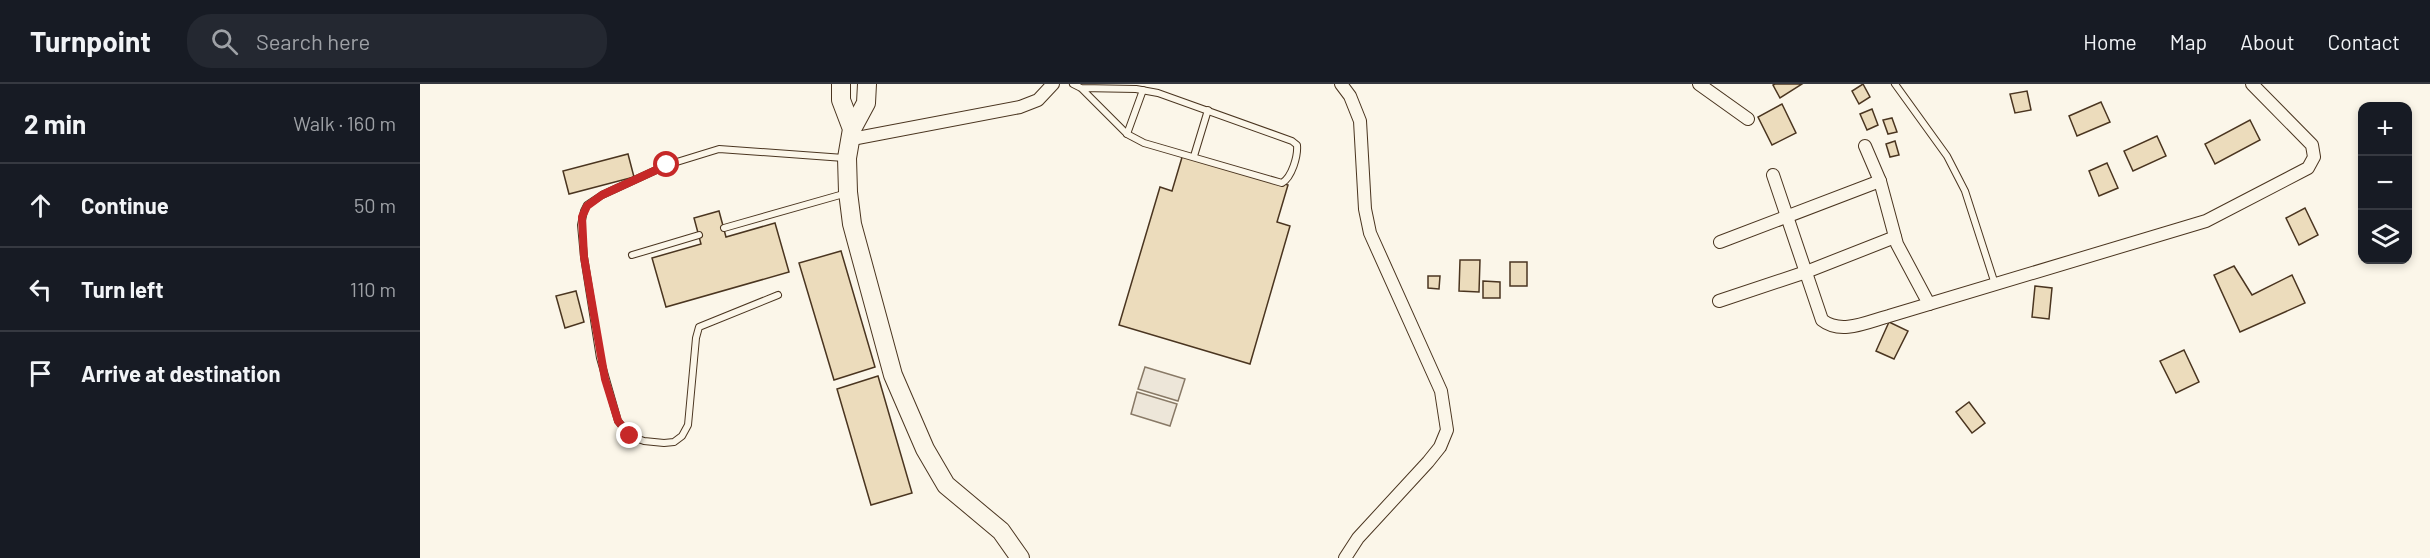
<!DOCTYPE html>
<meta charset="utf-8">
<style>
:root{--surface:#171b24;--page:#242831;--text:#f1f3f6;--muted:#9ea1a6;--line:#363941}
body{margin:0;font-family:Barlow,sans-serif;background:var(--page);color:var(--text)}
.controls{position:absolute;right:18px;top:18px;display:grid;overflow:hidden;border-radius:12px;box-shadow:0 3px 9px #0003}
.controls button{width:54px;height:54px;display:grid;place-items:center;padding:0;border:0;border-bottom:2px solid var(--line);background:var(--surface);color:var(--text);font:30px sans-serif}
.stop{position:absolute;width:18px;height:18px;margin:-14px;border:4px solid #c62828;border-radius:50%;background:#fff}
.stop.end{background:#c62828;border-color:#fff;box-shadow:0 2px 6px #0008}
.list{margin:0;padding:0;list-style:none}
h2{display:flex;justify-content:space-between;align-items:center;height:78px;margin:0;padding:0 24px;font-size:26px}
h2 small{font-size:20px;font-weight:400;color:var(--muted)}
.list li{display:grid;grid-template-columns:39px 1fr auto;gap:18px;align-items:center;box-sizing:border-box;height:84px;padding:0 24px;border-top:2px solid var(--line)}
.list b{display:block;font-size:22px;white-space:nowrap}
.list em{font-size:20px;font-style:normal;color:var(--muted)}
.icon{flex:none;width:33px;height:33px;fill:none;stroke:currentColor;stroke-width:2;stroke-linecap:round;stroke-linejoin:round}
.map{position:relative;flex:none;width:2010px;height:474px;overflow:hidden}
header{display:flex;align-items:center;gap:36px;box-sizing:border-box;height:84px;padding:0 30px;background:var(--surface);border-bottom:2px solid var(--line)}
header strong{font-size:28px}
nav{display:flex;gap:33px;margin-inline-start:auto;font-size:21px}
.search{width:420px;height:54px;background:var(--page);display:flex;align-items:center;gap:15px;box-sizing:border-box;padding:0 21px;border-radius:24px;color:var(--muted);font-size:22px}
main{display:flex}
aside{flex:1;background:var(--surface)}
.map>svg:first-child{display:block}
.green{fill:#ede6d9;stroke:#887966;stroke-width:1.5}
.building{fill:#ecdcbc;stroke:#4a3520;stroke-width:1.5}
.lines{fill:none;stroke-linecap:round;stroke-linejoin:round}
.lane-casing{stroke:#4a3520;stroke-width:8}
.street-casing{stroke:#4a3520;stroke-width:14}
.secondary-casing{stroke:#4a3520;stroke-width:20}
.lane{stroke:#fbf6e9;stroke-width:6}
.street{stroke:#fbf6e9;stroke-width:12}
.secondary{stroke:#fbf6e9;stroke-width:18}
.route{stroke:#c62828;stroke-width:8}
</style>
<header>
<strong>Turnpoint</strong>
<div class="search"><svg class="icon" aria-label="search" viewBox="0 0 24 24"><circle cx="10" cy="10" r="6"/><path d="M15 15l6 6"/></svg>Search here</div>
<nav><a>Home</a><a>Map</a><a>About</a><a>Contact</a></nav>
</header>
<main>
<aside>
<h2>2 min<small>Walk · 160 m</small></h2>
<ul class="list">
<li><svg class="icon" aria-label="ahead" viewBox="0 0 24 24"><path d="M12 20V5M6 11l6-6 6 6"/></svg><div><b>Continue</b></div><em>50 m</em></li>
<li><svg class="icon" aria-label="left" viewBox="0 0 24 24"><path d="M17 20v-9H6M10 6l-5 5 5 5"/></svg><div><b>Turn left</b></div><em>110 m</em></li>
<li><svg class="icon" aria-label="arrive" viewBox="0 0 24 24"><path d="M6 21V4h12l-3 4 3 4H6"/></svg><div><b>Arrive at destination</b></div></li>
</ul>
</aside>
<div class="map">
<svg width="2010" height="474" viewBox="0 0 2010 474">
<rect width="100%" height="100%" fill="#fbf6e9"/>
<g class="green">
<path d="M725,283L765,295L758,317L718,305Z"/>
<path d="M717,308L757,320L750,342L711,330Z"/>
</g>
<g class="building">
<path d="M1355,0H1382L1360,14L1353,1Z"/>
<path d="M1443,0L1450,13L1439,20L1432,7Z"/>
<path d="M1607,7L1611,26L1595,29L1590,10Z"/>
<path d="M1681,18L1690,38L1657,52L1649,32Z"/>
<path d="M1362,20L1376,49L1352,61L1338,33Z"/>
<path d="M1452,25L1458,41L1447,46L1440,30Z"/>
<path d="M1472,34L1477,48L1468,50L1463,36Z"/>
<path d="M1830,36L1840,56L1795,80L1785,60Z"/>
<path d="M1737,52L1746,72L1713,87L1704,67Z"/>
<path d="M1475,57L1479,71L1470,73L1466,60Z"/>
<path d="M208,70L214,93L149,110L143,87Z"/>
<path d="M763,70L868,101L857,138L870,142L830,280L699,241L740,103L752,107Z"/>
<path d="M1687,79L1698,104L1679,112L1669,87Z"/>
<path d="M1885,124L1898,151L1879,161L1866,134Z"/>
<path d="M299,127L306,153L355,139L369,188L246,223L232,174L281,160L274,134Z"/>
<path d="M421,167L455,283L414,296L379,179Z"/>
<path d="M1040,176H1060L1059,208L1039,207Z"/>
<rect x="1090" y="178" width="17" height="24"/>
<path d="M1814,182L1832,211L1872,191L1885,219L1820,248L1794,191Z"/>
<path d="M1008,192H1020L1019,205L1008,204Z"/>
<path d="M1063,197L1080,198V214H1063Z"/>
<path d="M1615,202L1632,204L1629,235L1612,233Z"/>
<path d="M156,207L164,238L145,244L136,212Z"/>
<path d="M1469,238L1488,247L1474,275L1456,267Z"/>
<path d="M1764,266L1779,298L1756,309L1740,277Z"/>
<path d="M458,292L492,409L451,421L417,305Z"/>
<path d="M1549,318L1565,339L1552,349L1536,328Z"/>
</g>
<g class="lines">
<g class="lane-casing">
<g id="lane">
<path d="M653,0L661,4L707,50L724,59L862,99C872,93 878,72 877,61L872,57L738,9L716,5L661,4"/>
<path d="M1475,0L1527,72L1545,107L1575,200"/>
<path d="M707,50L723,6"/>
<path d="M774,72L788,26"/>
<path d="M304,144L427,109"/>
<path d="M212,171L279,151"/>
<path d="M358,211L279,243L276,254L268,341L262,352L254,358L244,359L224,357L210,352L198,337L180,274L164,173L161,141L164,127L167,121L182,111L247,81L299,65L424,74"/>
</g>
</g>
<g class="street-casing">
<g id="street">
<path d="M921,0L930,12L940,37L945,125L950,149L1021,307L1027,346L1020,363L1008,378L938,454L925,474"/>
<path d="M1279,0L1328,35"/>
<path d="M432,55L600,23L618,16L633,0"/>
<path d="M1445,62L1460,97L1477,160L1509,220"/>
<path d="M1353,91L1402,236C1421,251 1447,238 1469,232L1786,137L1888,84L1894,73L1892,61L1832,0"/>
<path d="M1300,158L1460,97"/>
<path d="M1299,217L1386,188L1475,153"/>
</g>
</g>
<g class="secondary-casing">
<g id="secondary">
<path d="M421,0V16L432,45L427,74L428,108L432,140L473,291L505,365L526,401L581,447L600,474"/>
<path d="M432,45L446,19L447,0"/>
</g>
</g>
<use href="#lane" class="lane"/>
<use href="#street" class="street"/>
<use href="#secondary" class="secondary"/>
</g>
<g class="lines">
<path class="route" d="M210,352L198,337L185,295L164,173L162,133L167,122L182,111L247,81"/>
</g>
</svg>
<div class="controls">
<button>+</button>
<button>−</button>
<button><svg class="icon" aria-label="layers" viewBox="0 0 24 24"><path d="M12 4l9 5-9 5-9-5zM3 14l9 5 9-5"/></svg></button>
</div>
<div class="stop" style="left:247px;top:81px"></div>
<div class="stop end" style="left:210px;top:352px"></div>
</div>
</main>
